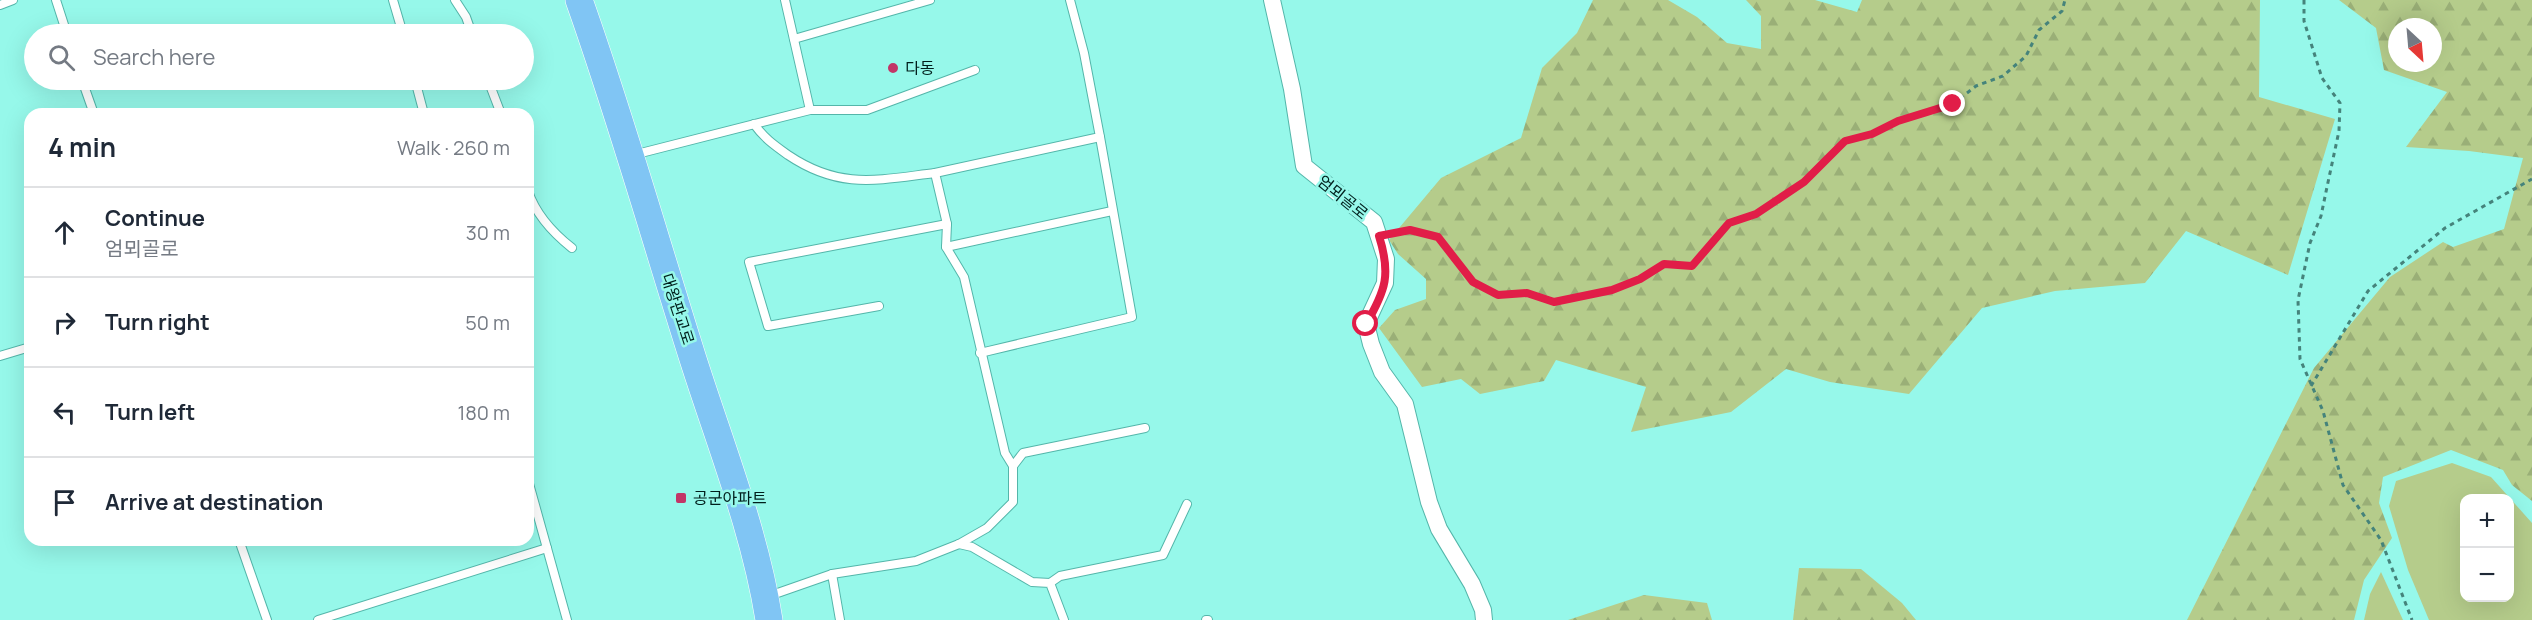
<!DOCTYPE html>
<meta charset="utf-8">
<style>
:root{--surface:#fff;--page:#f6f6f7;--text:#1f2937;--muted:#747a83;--line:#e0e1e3}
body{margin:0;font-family:Manrope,"Noto Sans KR",sans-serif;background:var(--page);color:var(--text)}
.controls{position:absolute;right:18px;bottom:18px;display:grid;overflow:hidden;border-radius:12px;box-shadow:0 6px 24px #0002}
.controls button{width:54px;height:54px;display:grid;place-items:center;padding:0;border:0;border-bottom:2px solid var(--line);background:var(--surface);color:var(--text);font:30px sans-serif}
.compass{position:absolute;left:2388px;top:18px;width:54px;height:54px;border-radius:50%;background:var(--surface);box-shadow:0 6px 24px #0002;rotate:154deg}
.stop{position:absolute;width:18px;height:18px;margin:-14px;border:4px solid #e11d48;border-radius:50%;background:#fff}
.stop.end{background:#e11d48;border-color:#fff;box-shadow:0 2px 6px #0008}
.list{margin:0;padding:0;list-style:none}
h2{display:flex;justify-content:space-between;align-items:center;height:78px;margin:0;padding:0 24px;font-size:26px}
h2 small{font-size:20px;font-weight:400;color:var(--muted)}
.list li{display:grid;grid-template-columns:39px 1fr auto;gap:18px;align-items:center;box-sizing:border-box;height:90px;padding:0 24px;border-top:2px solid var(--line)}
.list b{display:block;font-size:22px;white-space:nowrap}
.list p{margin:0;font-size:20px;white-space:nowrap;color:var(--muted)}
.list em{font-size:20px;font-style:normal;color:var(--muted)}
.icon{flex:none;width:33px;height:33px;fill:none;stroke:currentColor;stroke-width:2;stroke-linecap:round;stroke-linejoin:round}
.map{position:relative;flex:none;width:2532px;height:620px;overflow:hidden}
.search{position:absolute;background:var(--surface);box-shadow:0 6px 24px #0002;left:24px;top:24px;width:510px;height:66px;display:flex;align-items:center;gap:15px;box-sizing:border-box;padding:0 21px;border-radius:33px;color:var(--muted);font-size:22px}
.panel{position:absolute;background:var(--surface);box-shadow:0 6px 24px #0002;left:24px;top:108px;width:510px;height:438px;border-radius:18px}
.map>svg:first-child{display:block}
.forest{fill:url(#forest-firs);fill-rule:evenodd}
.garden{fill:#b5cc8b;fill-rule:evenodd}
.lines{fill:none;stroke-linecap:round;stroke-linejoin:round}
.lane-casing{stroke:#54b6aa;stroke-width:10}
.street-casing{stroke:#54b6aa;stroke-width:18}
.primary-casing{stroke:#fff;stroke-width:28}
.path{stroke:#45837b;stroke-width:3;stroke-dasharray:4.5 4.5;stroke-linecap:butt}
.lane{stroke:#fff;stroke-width:8}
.street{stroke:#fff;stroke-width:16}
.primary{stroke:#80c5f4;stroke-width:27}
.route{stroke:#e11d48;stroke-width:8}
.poi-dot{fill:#c23567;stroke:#96f8ea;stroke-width:2}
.labels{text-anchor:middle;stroke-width:5;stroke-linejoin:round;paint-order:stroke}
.poi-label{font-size:16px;fill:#001f1c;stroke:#96f8ea;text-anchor:start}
.street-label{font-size:16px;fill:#001f1c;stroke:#96f8ea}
</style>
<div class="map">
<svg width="2532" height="620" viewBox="0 0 2532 620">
<defs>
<pattern id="forest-firs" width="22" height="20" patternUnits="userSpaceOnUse" patternTransform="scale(1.5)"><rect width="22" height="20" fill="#b5cc8b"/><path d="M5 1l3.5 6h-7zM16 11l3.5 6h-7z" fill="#9aaf77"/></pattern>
</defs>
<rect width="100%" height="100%" fill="#96f8ea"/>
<g class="forest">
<path d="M1593,0H1668L1697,17L1727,43L1761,49V16L1746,0H1815L1857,12L1862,0H2260L2259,97L2335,119L2288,275L2186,231L2145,283L2055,291L1982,308L1909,394L1830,382L1786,369L1731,412L1631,432L1646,387L1556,360L1544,381L1480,394L1461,379L1422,387L1379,328L1395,310L1426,299V279L1398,254L1389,240L1441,178L1521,138L1542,68L1577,33Z"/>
<path d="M2339,0H2532V501L2512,485L2503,470L2451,450L2383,477L2379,503L2392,538L2364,580L2354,620H2187L2314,368L2390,277L2443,242L2453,247L2504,229L2523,158L2469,151L2406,147L2447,92L2384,70L2376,28ZM2397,27H2433V63H2397Z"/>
<path d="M1799,568L1861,569L1902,603L1916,620H1793Z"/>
<path d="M1644,595L1707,603L1712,620H1568Z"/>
</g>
<g class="garden">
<path d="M2452,463L2491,477L2532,523V620H2429L2408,570L2389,506L2396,481ZM2464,498H2510V598H2464Z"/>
<path d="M2381,572L2403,620H2364L2370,594Z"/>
</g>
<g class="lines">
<g class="lane-casing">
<g id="lane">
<path d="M56,0L67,34"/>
<path d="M393,0L403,34"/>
<path d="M455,0L466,17L472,34"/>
<path d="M785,0L810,110"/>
<path d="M0,5L13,0"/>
<path d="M794,39L930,0"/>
<path d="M82,80L94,114"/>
<path d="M415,80L424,114"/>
<path d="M488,80L501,114"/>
<path d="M754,124C764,138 774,145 788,155C840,190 877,180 935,173"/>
<path d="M633,155L810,110H867L975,70"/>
<path d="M528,191C536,215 553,233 572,248"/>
<path d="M946,247L1112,211"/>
<path d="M879,306L768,326L749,262L947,224"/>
<path d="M980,353L1132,317L1100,137"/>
<path d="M0,356L30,347"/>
<path d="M1013,466L1005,453L964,277L946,247L947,224L935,173L1100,137L1084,53L1070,0"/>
<path d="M528,480L567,620"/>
<path d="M239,540L267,620"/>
<path d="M959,544L972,547L1032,582L1050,583L1064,620"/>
<path d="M832,574L840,620"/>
<path d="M1050,583L1060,576L1163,555L1187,504"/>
<path d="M769,596L832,574L916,561L959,544L987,528L1013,502V466L1023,453L1145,428"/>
<path d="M318,620L547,548"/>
<path d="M1206,620H1208"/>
</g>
</g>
<g class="street-casing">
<path id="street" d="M1272,0L1292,89L1304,166L1374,222L1386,259L1385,283L1366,324L1371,344L1382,372L1405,404L1429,502L1439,529L1472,584L1483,610L1484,620"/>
</g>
<g class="primary-casing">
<path id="primary" d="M579,0C621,118 655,239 693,359C720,444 755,531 769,620"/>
</g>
<g class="path">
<path d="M2304,0V21L2322,78L2340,103L2339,131L2327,187L2321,216L2310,243L2298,300L2300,359L2323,411L2343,485L2381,540L2412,620"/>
<path d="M1395,233L1410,230L1438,237L1473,282L1498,295L1527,293L1554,302L1612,290L1640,279L1664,264L1692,266L1729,223L1756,214L1804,182L1844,141L1872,134L1898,121L1953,104L1976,86L2003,76L2026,56L2039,30L2062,11L2065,0"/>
<path d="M2311,386L2368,291L2445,228L2532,179"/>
</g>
<use href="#lane" class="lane"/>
<use href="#street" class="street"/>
<use href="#primary" class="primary"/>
</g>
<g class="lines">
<path class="route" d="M1366,324C1386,290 1391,274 1379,236L1410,230L1438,237L1473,282L1498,295L1527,293L1554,302L1612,290L1640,279L1664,264L1692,266L1729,223L1756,214L1804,182L1845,141L1872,134L1898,121L1953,104"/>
</g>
<g class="poi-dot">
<circle cx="893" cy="68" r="6"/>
<rect x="675" y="492" width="12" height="12" rx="3"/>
</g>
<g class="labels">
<g class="poi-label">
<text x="905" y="74">다동</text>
<text x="693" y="504">공군아파트</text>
</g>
<g class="street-label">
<text transform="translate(1343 197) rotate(39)" y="6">엄뫼골로</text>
<text transform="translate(678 309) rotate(72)" y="6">대왕판교로</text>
</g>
</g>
</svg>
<div class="controls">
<button>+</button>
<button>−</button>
</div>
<svg class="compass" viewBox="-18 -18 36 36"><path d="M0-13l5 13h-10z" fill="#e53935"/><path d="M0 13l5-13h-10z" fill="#747a83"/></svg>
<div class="stop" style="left:1366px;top:324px"></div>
<div class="stop end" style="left:1953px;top:104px"></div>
<div class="search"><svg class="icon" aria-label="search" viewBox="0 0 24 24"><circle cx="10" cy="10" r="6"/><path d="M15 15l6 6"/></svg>Search here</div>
<section class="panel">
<h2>4 min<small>Walk · 260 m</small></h2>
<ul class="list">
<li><svg class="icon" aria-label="ahead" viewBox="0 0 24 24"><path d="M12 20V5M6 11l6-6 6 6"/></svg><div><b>Continue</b><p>엄뫼골로</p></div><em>30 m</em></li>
<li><svg class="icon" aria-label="right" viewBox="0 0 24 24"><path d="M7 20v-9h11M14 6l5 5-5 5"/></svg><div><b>Turn right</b></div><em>50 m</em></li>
<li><svg class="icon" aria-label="left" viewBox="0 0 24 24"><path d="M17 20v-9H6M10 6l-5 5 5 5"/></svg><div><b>Turn left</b></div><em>180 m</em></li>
<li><svg class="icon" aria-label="arrive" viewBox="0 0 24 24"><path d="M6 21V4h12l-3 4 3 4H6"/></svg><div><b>Arrive at destination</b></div></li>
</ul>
</section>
</div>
